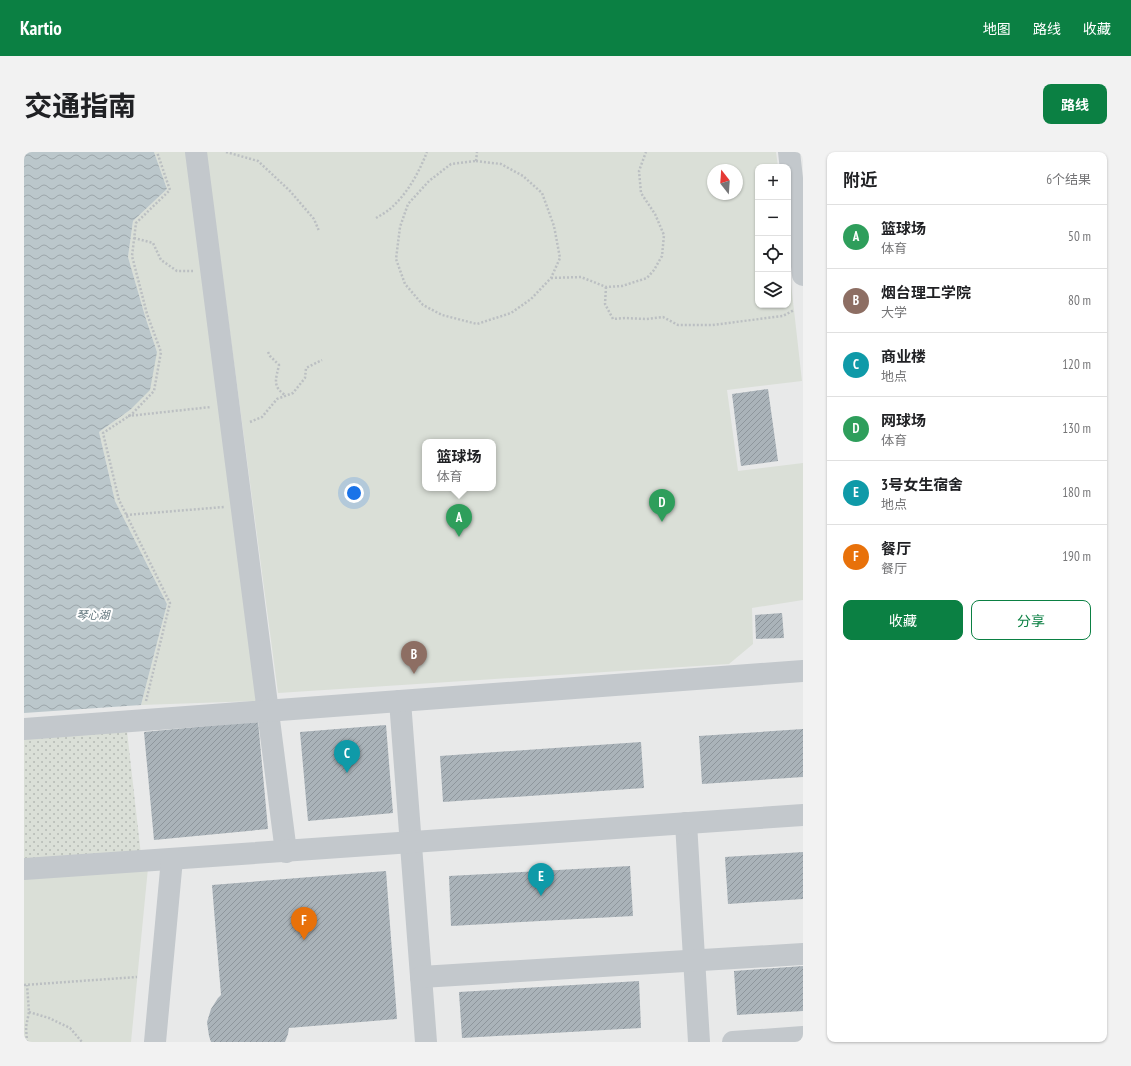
<!DOCTYPE html>
<html lang="zh">
<meta charset="utf-8">
<style>
:root{--surface:#fff;--page:#f2f2f2;--text:#202124;--muted:#757577;--line:#e0e0e0;--accent:#0b8043}
body{margin:0;font-family:"PT Sans Narrow","Noto Sans SC",sans-serif;background:var(--page);color:var(--text)}
.controls{position:absolute;right:12px;top:12px;display:grid;overflow:hidden;border-radius:8px;box-shadow:0 1px 3px #0004}
.controls button{width:36px;height:36px;display:grid;place-items:center;padding:0;border:0;border-bottom:1px solid var(--line);background:var(--surface);color:var(--text);font:20px sans-serif}
.compass{position:absolute;left:683px;top:12px;width:36px;height:36px;border-radius:50%;background:var(--surface);box-shadow:0 1px 3px #0004;rotate:343deg}
.you{position:absolute;left:330px;top:341px;width:14px;height:14px;margin:-10px;border:3px solid #fff;border-radius:50%;background:#1a73e8;box-shadow:0 0 0 6px #1a73e833}
.badge{display:grid;place-items:center;width:26px;height:26px;border-radius:50%;background:var(--accent);color:#fff;font-size:13px;font-weight:700}
.pin{position:absolute;translate:-50% -33px;filter:drop-shadow(0 1px 2px #0008)}
.pin::after{content:'';position:absolute;top:21px;width:14px;height:12px;background:inherit;clip-path:polygon(0 0,100% 0,50% 100%)}
.popup{position:absolute;left:398px;top:287px;width:74px;height:52px;box-sizing:border-box;display:grid;place-content:center;border-radius:8px;background:var(--surface);filter:drop-shadow(0 1px 3px #0005);font-size:13px;white-space:nowrap;color:var(--muted)}
.popup b{font-size:15px;color:var(--text)}
.popup::after{content:'';position:absolute;left:50%;top:100%;margin-left:-8px;border:8px solid transparent;border-top-color:var(--surface)}
.list{margin:0;padding:0;list-style:none}
h2{display:flex;justify-content:space-between;align-items:center;height:52px;margin:0;padding:0 16px;font-size:17px}
h2 small{font-size:13px;font-weight:400;color:var(--muted)}
.list li{display:grid;grid-template-columns:26px 1fr auto;gap:12px;align-items:center;box-sizing:border-box;height:64px;padding:0 16px;border-top:1px solid var(--line)}
.list b{display:block;font-size:15px;white-space:nowrap}
.list p{margin:0;font-size:13px;white-space:nowrap;color:var(--muted)}
.list em{font-size:13px;font-style:normal;color:var(--muted)}
.actions{display:flex;gap:8px;padding:12px 16px}
.actions a{flex:1;padding:9px 0;border:1px solid var(--accent);border-radius:8px;text-align:center;font-size:14px;color:var(--accent)}
.actions .main{background:var(--accent);color:#fff}
.icon{flex:none;width:22px;height:22px;fill:none;stroke:currentColor;stroke-width:2;stroke-linecap:round;stroke-linejoin:round}
.map{position:relative;flex:none;width:779px;height:890px;overflow:hidden;border-radius:8px}
header{display:flex;align-items:center;gap:24px;box-sizing:border-box;height:56px;padding:0 20px;background:var(--accent);color:#fff}
header strong{font-size:19px}
nav{display:flex;gap:22px;margin-inline-start:auto;font-size:14px}
.intro{display:flex;align-items:center;justify-content:space-between;box-sizing:border-box;height:96px;padding:0 24px}
h1{margin:0;font-size:28px}
.button{padding:10px 18px;border-radius:8px;background:var(--accent);color:#fff;font-size:14px;font-weight:700}
main{display:flex;gap:24px;padding:0 24px}
aside{flex:1;background:var(--surface);border-radius:8px;box-shadow:0 1px 3px #0004}
.map>svg:first-child{display:block}
.built{fill:#e8e9e9;fill-rule:evenodd}
.grass{fill:url(#grass-dots)}
.garden{fill:#dadfd7;fill-rule:evenodd}
.water{fill:url(#water-waves)}
.building{fill:url(#building-hatch)}
.lines{fill:none;stroke-linecap:round;stroke-linejoin:round}
.path{stroke:#bbbfc2;stroke-width:2.5;stroke-dasharray:2 2;stroke-linecap:butt}
.minor{stroke:#c3c8cc;stroke-width:22}
.labels{text-anchor:middle;stroke-width:4;stroke-linejoin:round;paint-order:stroke}
.water-label{font-size:11px;font-style:italic;fill:#60757c;stroke:#fff}
</style>
<header>
<strong>Kartio</strong>
<nav><a>地图</a><a>路线</a><a>收藏</a></nav>
</header>
<div class="intro"><h1>交通指南</h1><a class="button">路线</a></div>
<main>
<div class="map">
<svg width="779" height="890" viewBox="0 0 779 890">
<defs>
<pattern id="grass-dots" width="8" height="8" patternUnits="userSpaceOnUse"><rect width="8" height="8" fill="#dadfd7"/><path d="M2 2h.1M6 6h.1" fill="none" stroke="#b4b9b4" stroke-width="1.8" stroke-linecap="round"/></pattern>
<pattern id="water-waves" width="16" height="10" patternUnits="userSpaceOnUse"><rect width="16" height="10" fill="#bbc7cb"/><path d="M0 5q4-4 8 0t8 0" fill="none" stroke="#9ca6aa"/></pattern>
<pattern id="building-hatch" width="6" height="6" patternUnits="userSpaceOnUse"><rect width="6" height="6" fill="#aab3b9"/><path d="M-1 1l2-2M0 6l6-6M5 7l2-2" fill="none" stroke="#8e969c"/></pattern>
</defs>
<rect width="100%" height="100%" fill="#fafaf8"/>
<path class="built" d="M0,0H779V890H0ZM734,15H764V153H734ZM689,18H713V42H689ZM401,290H469V336H401Z"/>
<path class="grass" d="M103,579L117,703L0,711V586Z"/>
<g class="garden">
<path d="M130,0H165L235,549L117,553L143,452L91,349L75,280L106,258L133,200L121,164L104,105L109,69L143,37Z"/>
<path d="M182,0H752L754,15H734V153H764V105L778,229L703,238L714,319L779,311V448L728,456L729,492L705,512L254,541ZM689,18H713V42H689ZM401,290H469V336H401Z"/>
<path d="M124,716L107,890H0V725Z"/>
</g>
<path class="water" d="M0,0H130L143,37L109,69L104,105L121,164L133,200L126,238L106,258L75,280L91,349L143,452L117,553L0,561Z"/>
<g class="building">
<path d="M744,237L754,309L717,314L708,242Z"/>
<path d="M758,461L760,486L732,487L731,463Z"/>
<path d="M234,569L244,677L130,688L120,580Z"/>
<path d="M362,573L369,661L284,669L276,580Z"/>
<path d="M779,577V625L678,632L675,584Z"/>
<path d="M617,590L620,636L419,650L416,604Z"/>
<path d="M779,700V747L704,752L701,705Z"/>
<path d="M606,714L609,764L427,774L425,724Z"/>
<path d="M362,719L373,867L265,876L264,882L261,890H187L185,884L183,870L187,857L194,846L197,843L188,733Z"/>
<path d="M779,814V859L713,863L710,819Z"/>
<path d="M615,829L617,876L438,886L435,840Z"/>
</g>
<g class="lines">
<g class="path">
<path d="M202,0L234,9L266,39L290,67L295,79"/>
<path d="M452,9L477,12L499,24L518,41L530,74L536,106L527,126L507,147L487,161L453,172L418,163L399,153L381,132L372,107L376,75L384,52L405,29L427,12Z"/>
<path d="M452,9L453,0"/>
<path d="M352,66C357,63 363,60 367,56C384,41 395,20 403,0"/>
<path d="M110,86L129,91L137,108L153,119H169"/>
<path d="M527,126L557,125L582,135L598,134L623,126L630,118L638,104L640,83L631,62L617,41L615,19L622,0"/>
<path d="M582,135L581,152L589,167L601,166L622,167L639,165L654,173H688L759,164L770,158"/>
<path d="M244,200L246,204L255,213C252,227 248,234 261,243"/>
<path d="M104,264L187,255"/>
<path d="M226,270L238,265L253,247L269,241L281,226L282,216L298,208"/>
<path d="M102,363L200,355"/>
<path d="M122,549L146,451L95,348L79,281L108,262L130,239L137,200L123,162L108,104L112,71L146,38L133,0"/>
<path d="M0,833L113,825"/>
<path d="M5,860L25,866L46,876L58,890"/>
<path d="M3,890L2,875L5,860L3,833"/>
</g>
<g class="minor">
<path d="M172,0L262,700"/>
<path d="M765,0L779,123"/>
<path d="M376,549L402,890"/>
<path d="M0,577L779,519"/>
<path d="M662,671L675,890"/>
<path d="M0,717L779,663"/>
<path d="M397,825L779,802"/>
<path d="M131,890L148,707"/>
<path d="M709,890L779,885"/>
</g>
</g>
<g class="labels">
<g class="water-label">
<text x="69" y="467">琴心湖</text>
</g>
</g>
</svg>
<div class="controls">
<button>+</button>
<button>−</button>
<button><svg class="icon" aria-label="locate" viewBox="0 0 24 24"><circle cx="12" cy="12" r="6"/><path d="M12 2v4M12 18v4M2 12h4M18 12h4"/></svg></button>
<button><svg class="icon" aria-label="layers" viewBox="0 0 24 24"><path d="M12 4l9 5-9 5-9-5zM3 14l9 5 9-5"/></svg></button>
</div>
<svg class="compass" viewBox="-18 -18 36 36"><path d="M0-13l5 13h-10z" fill="#e53935"/><path d="M0 13l5-13h-10z" fill="#757577"/></svg>
<div class="you"></div>
<div class="pin badge" style="left:435px;top:385px;background:#2e9e5b">A</div>
<div class="popup"><b>篮球场</b>体育</div>
<div class="pin badge" style="left:390px;top:522px;background:#8d6e63">B</div>
<div class="pin badge" style="left:323px;top:621px;background:#0f9aa8">C</div>
<div class="pin badge" style="left:638px;top:370px;background:#2e9e5b">D</div>
<div class="pin badge" style="left:517px;top:744px;background:#0f9aa8">E</div>
<div class="pin badge" style="left:280px;top:788px;background:#e8710a">F</div>
</div>
<aside>
<h2>附近<small>6个结果</small></h2>
<ul class="list">
<li><span class="badge" style="background:#2e9e5b">A</span><div><b>篮球场</b><p>体育</p></div><em>50 m</em></li>
<li><span class="badge" style="background:#8d6e63">B</span><div><b>烟台理工学院</b><p>大学</p></div><em>80 m</em></li>
<li><span class="badge" style="background:#0f9aa8">C</span><div><b>商业楼</b><p>地点</p></div><em>120 m</em></li>
<li><span class="badge" style="background:#2e9e5b">D</span><div><b>网球场</b><p>体育</p></div><em>130 m</em></li>
<li><span class="badge" style="background:#0f9aa8">E</span><div><b>3号女生宿舍</b><p>地点</p></div><em>180 m</em></li>
<li><span class="badge" style="background:#e8710a">F</span><div><b>餐厅</b><p>餐厅</p></div><em>190 m</em></li>
</ul>
<div class="actions"><a class="main">收藏</a><a>分享</a></div>
</aside>
</main>
